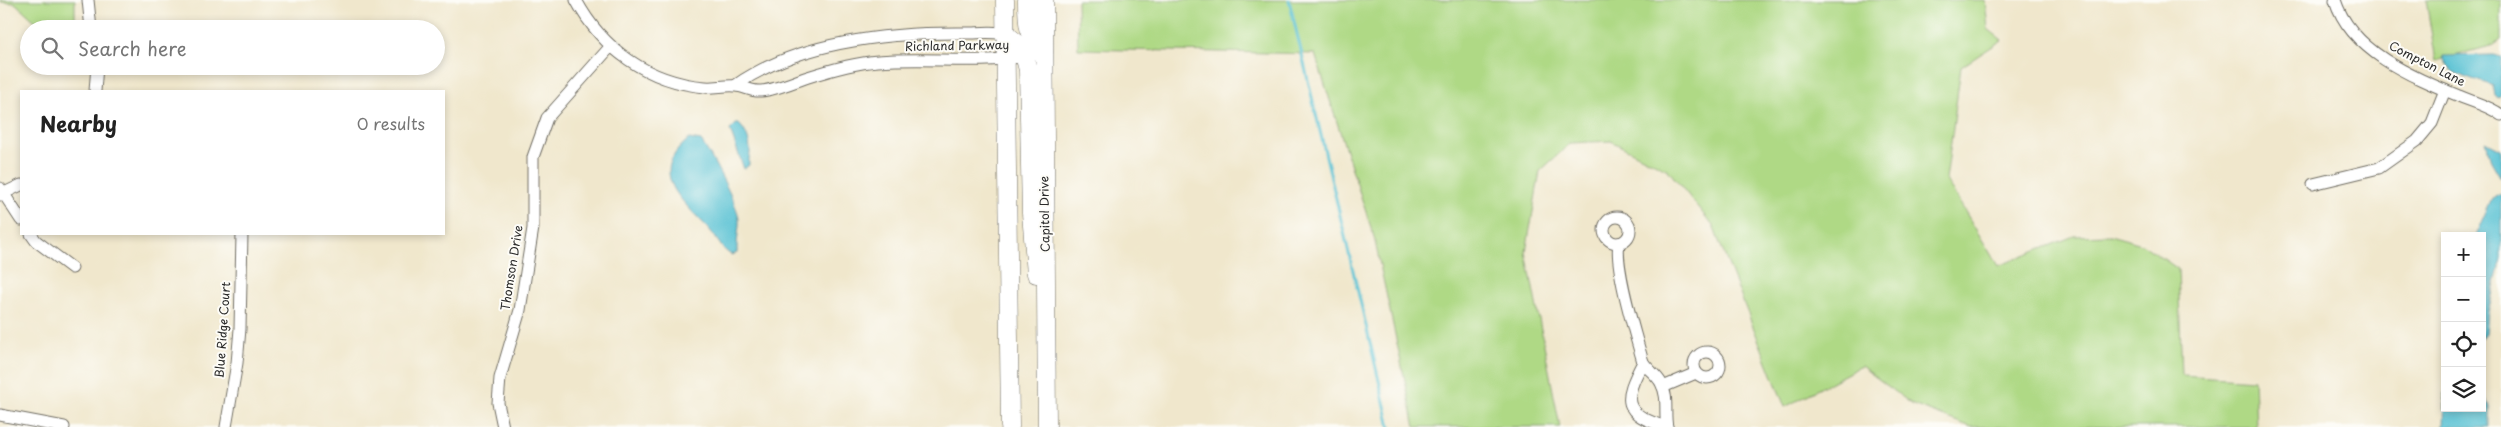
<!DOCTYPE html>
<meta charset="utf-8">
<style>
:root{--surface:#fff;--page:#f2f2f2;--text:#222;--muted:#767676;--line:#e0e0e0}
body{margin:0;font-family:"Playpen Sans",sans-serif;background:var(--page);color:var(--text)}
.controls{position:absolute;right:15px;bottom:15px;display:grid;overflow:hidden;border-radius:0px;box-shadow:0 2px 8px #0003}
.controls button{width:45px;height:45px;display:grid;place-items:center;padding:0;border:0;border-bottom:1px solid var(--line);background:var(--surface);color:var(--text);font:25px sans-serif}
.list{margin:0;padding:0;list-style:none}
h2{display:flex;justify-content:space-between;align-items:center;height:65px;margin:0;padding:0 20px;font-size:21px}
h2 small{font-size:16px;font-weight:400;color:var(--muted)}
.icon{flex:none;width:28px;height:28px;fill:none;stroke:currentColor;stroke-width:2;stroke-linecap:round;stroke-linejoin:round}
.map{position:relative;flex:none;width:2501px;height:427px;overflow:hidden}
.search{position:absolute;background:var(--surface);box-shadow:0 2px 8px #0003;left:20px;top:20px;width:425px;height:55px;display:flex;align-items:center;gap:12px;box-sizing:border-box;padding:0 18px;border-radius:28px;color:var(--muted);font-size:19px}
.panel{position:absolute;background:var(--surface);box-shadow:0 2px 8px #0003;left:20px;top:90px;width:425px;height:145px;border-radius:0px}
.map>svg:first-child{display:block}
.green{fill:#afd985;stroke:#6d8258}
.water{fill:#57c1d3;stroke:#41767f}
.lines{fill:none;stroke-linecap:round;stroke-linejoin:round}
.stream{stroke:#57c1d3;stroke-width:3}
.street-casing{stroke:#706d63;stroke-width:13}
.primary-casing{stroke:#706d63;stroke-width:19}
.street{stroke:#fff;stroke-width:11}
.primary{stroke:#fff;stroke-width:18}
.labels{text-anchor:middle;stroke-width:4;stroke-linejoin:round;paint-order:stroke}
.street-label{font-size:12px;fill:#2b2b2b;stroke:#fdfcf7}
</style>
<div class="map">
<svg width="2501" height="427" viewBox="0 0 2501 427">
<rect width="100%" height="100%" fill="#fdfcf7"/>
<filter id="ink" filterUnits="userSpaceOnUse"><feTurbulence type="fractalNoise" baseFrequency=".02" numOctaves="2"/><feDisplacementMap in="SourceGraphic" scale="10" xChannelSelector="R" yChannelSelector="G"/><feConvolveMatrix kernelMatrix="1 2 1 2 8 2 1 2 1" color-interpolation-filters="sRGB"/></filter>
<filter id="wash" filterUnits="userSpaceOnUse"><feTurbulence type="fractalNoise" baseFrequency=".0096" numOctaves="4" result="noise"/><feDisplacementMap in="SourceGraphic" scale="20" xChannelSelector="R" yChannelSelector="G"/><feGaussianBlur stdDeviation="1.12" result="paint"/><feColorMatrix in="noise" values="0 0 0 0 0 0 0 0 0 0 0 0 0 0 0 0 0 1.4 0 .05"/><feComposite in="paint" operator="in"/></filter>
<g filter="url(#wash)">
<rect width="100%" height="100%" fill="#f0e7cc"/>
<g class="green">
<path d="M0,0H75V28L35,21L15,3L0,2Z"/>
<path d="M1077,0H1985L1988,29L2002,40L1961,67L1946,180L1998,266L2074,236L2110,235L2142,244L2178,269L2182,375L2254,380L2256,427H1971L1913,405L1861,366L1785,407L1713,226L1668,170L1611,141L1571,143L1540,171L1526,252L1560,427H1415L1374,237L1315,54L1078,49Z"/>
<path d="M2426,0H2501V40L2494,45L2436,61Z"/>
</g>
<g class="water">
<path d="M2493,55L2501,57V95L2498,98L2495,95L2493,86C2476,79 2447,75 2443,56Z"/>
<path d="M736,124H739C746,131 750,141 750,152C750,157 748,159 749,165L744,169L730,130Z"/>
<path d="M689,139L701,141C710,153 737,204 739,218C740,228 736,240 737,253L732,255C722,251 717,238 709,229C682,200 646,174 689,139Z"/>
<path d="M2486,141L2501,149V178L2491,161Z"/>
<path d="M2501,194V259L2488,311L2486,333L2482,338V236H2475L2492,198Z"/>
<path d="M2482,390L2489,406V427H2444L2445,393V408H2482Z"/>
</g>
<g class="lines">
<path class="stream" d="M1289,0L1390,427"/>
</g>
</g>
<g filter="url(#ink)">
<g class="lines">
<g class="street-casing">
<g id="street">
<path d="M88,0L91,29"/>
<path d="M576,0C602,49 648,82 705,87C715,88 725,85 735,86C744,86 751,92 761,91C776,90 793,82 808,77C830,70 855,63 878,61C933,56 990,67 1044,52"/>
<path d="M2335,0C2351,52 2413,77 2459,96C2472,102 2490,106 2501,115"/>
<path d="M736,85C799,41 893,32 968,33C980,33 999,30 1010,36"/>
<path d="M95,91L97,66"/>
<path d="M2313,184L2379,168L2417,141L2432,123L2445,90"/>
<path d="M0,188L21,220"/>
<path d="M0,195L21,185"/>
<circle cx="1617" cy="230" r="13"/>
<path d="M31,234L36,241L72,268"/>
<path d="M1619,243C1614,266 1636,337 1643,362C1648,370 1657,375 1661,383C1669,397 1664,413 1667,427"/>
<circle cx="1707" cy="365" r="13"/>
<path d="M1643,362C1623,400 1621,414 1667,427"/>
<path d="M1663,387L1696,373"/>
<path d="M0,415L64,427"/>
<path d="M226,427L237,363L240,329L242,234"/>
<path d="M503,427L498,403L500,378L520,310L533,228V157L547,118L611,46"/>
</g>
</g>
<g class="primary-casing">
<g id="primary">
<path d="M1005,0L1010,427"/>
<path d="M1027,0C1027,25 1027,33 1044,52"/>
<path d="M1044,0L1047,427"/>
<path d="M1006,34L1022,47L1028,70L1031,213L1036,274"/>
</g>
</g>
<use href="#street" class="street"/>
<use href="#primary" class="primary"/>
</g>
</g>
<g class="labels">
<g class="street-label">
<text transform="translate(957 46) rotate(-1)" y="4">Richland Parkway</text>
<text transform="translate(2427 64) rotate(27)" y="4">Compton Lane</text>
<text transform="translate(1045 214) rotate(-91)" y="4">Capitol Drive</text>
<text transform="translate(512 268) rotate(-81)" y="4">Thomson Drive</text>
<text transform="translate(223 330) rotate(-86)" y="4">Blue Ridge Court</text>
</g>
</g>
</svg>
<div class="controls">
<button>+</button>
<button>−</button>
<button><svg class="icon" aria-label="locate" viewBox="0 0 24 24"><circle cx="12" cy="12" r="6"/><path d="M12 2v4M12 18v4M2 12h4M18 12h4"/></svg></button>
<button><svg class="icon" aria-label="layers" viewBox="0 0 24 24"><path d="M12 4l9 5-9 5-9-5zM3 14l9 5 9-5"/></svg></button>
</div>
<div class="search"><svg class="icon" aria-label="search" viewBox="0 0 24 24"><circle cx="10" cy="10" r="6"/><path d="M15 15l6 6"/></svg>Search here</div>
<section class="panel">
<h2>Nearby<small>0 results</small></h2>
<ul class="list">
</ul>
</section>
</div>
